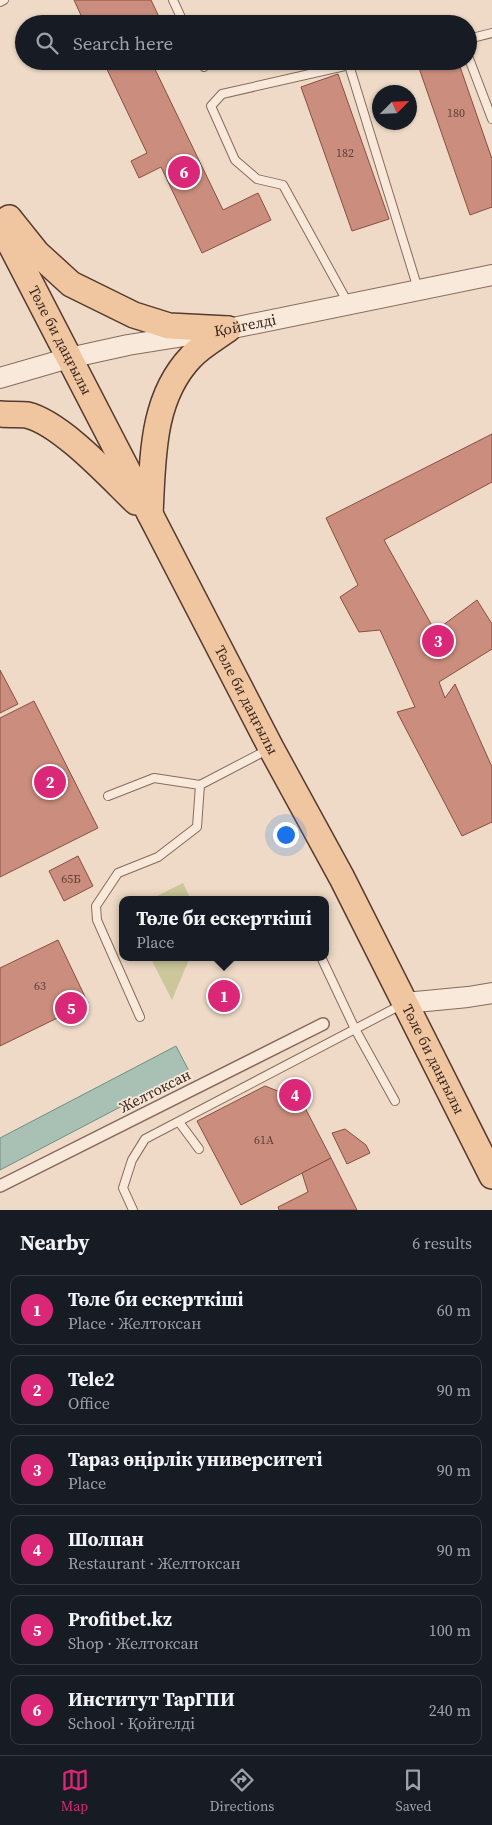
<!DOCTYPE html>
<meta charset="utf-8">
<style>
:root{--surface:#171b24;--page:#20242c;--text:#f1f3f6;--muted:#9ea1a6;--line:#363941;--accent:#db2777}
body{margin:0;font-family:"Source Serif 4",serif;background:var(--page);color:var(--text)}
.compass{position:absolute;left:372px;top:85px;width:45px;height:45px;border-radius:50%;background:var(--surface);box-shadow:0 1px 4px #0004;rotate:66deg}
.you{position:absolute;left:285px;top:834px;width:18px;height:18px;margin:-12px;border:4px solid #fff;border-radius:50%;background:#1a73e8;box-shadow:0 0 0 8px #1a73e833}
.badge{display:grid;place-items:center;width:32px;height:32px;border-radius:50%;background:var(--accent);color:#fff;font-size:16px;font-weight:700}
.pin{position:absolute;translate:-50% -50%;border:2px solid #fff;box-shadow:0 1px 5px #0006}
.popup{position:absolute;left:119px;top:896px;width:210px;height:65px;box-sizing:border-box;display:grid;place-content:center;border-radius:10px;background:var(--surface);filter:drop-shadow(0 1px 4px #0005);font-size:16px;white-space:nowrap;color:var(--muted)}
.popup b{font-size:19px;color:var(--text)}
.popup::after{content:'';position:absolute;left:50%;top:100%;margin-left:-10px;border:10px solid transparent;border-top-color:var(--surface)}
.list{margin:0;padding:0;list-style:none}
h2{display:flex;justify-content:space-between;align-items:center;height:65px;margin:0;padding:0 20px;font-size:21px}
h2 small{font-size:16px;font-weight:400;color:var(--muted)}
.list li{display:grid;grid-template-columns:32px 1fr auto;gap:15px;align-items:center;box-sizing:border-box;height:70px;margin:0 10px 10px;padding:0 10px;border:1px solid var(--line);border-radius:10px}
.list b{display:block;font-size:19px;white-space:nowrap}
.list p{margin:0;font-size:16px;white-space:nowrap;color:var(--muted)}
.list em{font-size:16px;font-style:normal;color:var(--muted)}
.icon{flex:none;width:28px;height:28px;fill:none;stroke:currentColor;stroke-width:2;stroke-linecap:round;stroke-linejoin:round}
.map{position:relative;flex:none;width:492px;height:1210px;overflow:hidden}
.search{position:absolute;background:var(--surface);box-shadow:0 1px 4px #0004;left:15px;right:15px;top:15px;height:55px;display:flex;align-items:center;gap:12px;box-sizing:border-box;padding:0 18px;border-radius:28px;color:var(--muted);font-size:19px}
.sheet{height:545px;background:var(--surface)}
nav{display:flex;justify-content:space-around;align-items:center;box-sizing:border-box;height:70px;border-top:1px solid var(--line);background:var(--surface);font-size:14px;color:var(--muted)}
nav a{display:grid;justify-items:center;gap:2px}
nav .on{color:var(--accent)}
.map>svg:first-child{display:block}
.green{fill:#ccc79a}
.water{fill:#a8c1b4;stroke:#6e9080}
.building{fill:#cb8d7d;stroke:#884f42}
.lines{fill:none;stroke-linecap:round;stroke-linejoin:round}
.service-casing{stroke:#896a5c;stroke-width:10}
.pedestrian-casing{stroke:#896a5c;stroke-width:14}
.tertiary-casing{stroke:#896a5c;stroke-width:22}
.primary-casing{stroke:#573a30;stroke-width:28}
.service{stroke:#f8e9da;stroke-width:8}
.pedestrian{stroke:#f8e9da;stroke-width:11}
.tertiary{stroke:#f8e9da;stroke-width:20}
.primary{stroke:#f0c6a0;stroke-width:25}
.labels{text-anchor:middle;stroke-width:4;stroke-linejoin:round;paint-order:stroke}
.number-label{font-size:12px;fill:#5e4037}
.street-label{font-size:15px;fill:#3a2720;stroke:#f5e6d6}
</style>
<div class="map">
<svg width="492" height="1210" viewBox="0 0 492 1210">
<rect width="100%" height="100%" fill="#eedac6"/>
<g class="green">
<path d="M183,883L191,900H149Z"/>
<path d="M150,957H190L172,1000Z"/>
</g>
<path class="water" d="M176,1046L189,1071L0,1170V1138Z"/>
<g class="building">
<path d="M74,0H151L161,21L155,24H85Z"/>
<path d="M103,61H151L223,210L258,193L271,220L202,253L161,167L139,178L131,161L147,153Z"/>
<path d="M437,61H458L492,159V207L470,215L419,68Z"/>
<path d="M338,74L389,219L352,231L301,87Z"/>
<path d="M492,434V482L384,540L435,631L477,600L492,624V649L439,682L445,698L455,684L492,767V822L462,836L397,712L415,707L380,630L359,632L340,597L358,585L326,518Z"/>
<path d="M0,670L18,704L0,713Z"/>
<path d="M34,701L98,828L0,877V718Z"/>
<path d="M78,856L93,886L64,901L49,871Z"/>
<path d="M58,940L88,1003L0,1046V968Z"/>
<path d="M265,1086L301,1100L331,1158L241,1205L197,1121Z"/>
<path d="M345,1129L366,1145L370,1153L347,1164L332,1133Z"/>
<path d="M331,1158L357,1210H279L278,1207L308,1192L302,1173Z"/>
</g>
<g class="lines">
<g class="service-casing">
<g id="service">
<path d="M173,0L184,24"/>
<path d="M0,2L4,0"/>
<path d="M468,39L492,33"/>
<path d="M468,56L492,119"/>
<path d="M202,61L204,67"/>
<path d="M349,65L418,289"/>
<path d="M348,303L283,185L257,179L235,160L211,106L222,94L367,61"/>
<path d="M108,796L154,778L200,785L269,749"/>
<path d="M321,957L355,1029L395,1101"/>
<path d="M140,1017L97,920L96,906L118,873L158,857L197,827L200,785"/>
<path d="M179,1122L199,1149"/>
<path d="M133,1210L123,1188L132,1160L145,1139L401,1005"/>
</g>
</g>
<g class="pedestrian-casing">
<path id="pedestrian" d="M0,1186L323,1024"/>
</g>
<g class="tertiary-casing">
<g id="tertiary">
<path id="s1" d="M0,378L69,358L128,345L228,329L492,275"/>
<path d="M405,1003L468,997L492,993"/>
</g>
</g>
<g class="primary-casing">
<g id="primary">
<path d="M9,218L37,253L71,284L134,315L169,326L228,329"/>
<path id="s2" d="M0,224L271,748L342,878L492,1176"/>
<path d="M0,414C9,415 19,414 27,415C61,423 110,477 136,502"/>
<path d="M150,514C153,459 151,399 191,357C201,346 216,338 228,329"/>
</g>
</g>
<use href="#service" class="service"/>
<use href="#pedestrian" class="pedestrian"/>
<use href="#tertiary" class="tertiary"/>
<use href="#primary" class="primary"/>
</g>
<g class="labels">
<g class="number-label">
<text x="456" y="117">180</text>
<text x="345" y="157">182</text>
<text x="71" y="883">65Б</text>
<text x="40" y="990">63</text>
<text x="264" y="1144">61А</text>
</g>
<g class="street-label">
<text dy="5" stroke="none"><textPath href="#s1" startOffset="251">Қойгелді</textPath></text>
<text dy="5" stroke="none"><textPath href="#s2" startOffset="131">Төле би даңғылы</textPath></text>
<text dy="5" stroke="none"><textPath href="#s2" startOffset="536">Төле би даңғылы</textPath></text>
<text dy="5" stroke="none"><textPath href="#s2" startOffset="941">Төле би даңғылы</textPath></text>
<text transform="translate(155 1091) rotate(-27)" y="5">Желтоксан</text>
</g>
</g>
</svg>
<svg class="compass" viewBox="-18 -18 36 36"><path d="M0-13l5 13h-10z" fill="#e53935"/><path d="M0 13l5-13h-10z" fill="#9ea1a6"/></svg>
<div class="you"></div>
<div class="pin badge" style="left:224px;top:996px">1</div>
<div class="popup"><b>Төле би ескерткіші</b>Place</div>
<div class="pin badge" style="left:50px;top:782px">2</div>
<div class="pin badge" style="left:438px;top:641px">3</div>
<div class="pin badge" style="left:295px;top:1095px">4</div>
<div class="pin badge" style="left:71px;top:1008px">5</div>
<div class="pin badge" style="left:184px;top:172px">6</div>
<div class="search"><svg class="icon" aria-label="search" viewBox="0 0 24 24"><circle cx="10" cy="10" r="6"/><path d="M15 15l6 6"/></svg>Search here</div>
</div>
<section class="sheet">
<h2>Nearby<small>6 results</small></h2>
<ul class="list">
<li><span class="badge">1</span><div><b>Төле би ескерткіші</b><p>Place · Желтоксан</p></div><em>60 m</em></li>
<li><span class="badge">2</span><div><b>Tele2</b><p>Office</p></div><em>90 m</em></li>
<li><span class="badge">3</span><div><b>Тараз өңірлік университеті</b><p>Place</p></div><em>90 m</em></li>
<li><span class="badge">4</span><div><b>Шолпан</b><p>Restaurant · Желтоксан</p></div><em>90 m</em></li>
<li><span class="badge">5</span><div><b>Profitbet.kz</b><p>Shop · Желтоксан</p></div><em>100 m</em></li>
<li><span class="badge">6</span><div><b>Институт ТарГПИ</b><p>School · Қойгелді</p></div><em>240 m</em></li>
</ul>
</section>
<nav>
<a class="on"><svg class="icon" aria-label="map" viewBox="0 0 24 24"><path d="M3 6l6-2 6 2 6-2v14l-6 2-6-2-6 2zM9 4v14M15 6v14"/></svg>Map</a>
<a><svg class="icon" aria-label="directions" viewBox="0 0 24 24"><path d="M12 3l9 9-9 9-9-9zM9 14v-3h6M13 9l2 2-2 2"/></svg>Directions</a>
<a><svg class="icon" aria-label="saved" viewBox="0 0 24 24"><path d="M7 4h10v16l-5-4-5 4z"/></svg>Saved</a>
</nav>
